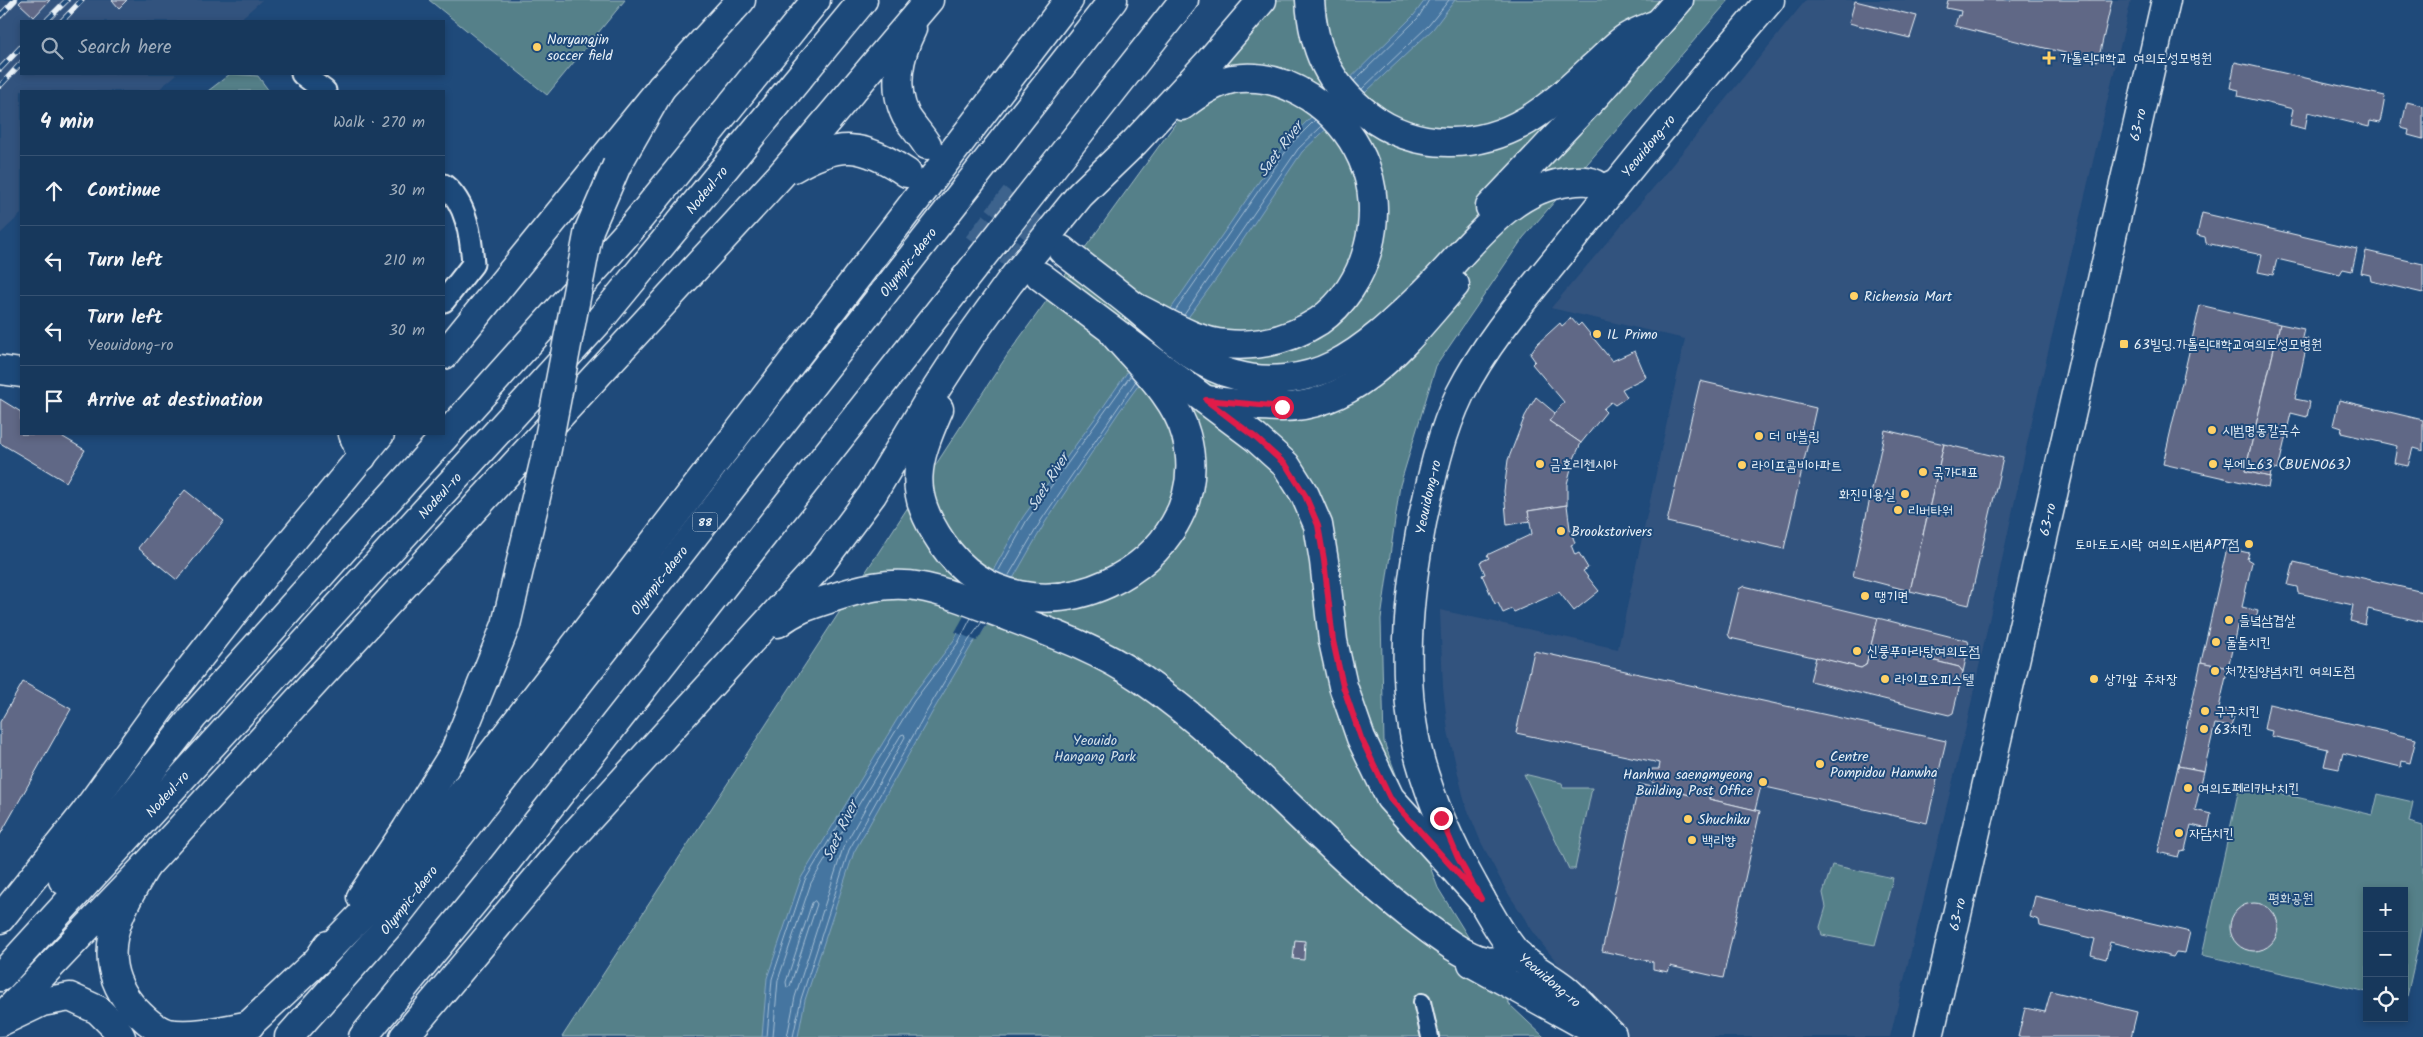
<!DOCTYPE html>
<meta charset="utf-8">
<style>
:root{--surface:#17385c;--page:#244365;--text:#f1f3f6;--muted:#9eacbb;--line:#365272}
body{margin:0;font-family:Kalam,"Poor Story",sans-serif;background:var(--page);color:var(--text)}
.controls{position:absolute;right:15px;bottom:15px;display:grid;overflow:hidden;border-radius:0px;box-shadow:0 2px 8px #0003}
.controls button{width:45px;height:45px;display:grid;place-items:center;padding:0;border:0;border-bottom:1px solid var(--line);background:var(--surface);color:var(--text);font:25px sans-serif}
.stop{position:absolute;width:15px;height:15px;margin:-11px;border:4px solid #e11d48;border-radius:50%;background:#fff}
.stop.end{background:#e11d48;border-color:#fff;box-shadow:0 1px 5px #0008}
.list{margin:0;padding:0;list-style:none}
h2{display:flex;justify-content:space-between;align-items:center;height:65px;margin:0;padding:0 20px;font-size:21px}
h2 small{font-size:16px;font-weight:400;color:var(--muted)}
.list li{display:grid;grid-template-columns:32px 1fr auto;gap:15px;align-items:center;box-sizing:border-box;height:70px;padding:0 20px;border-top:1px solid var(--line)}
.list b{display:block;font-size:19px;white-space:nowrap}
.list p{margin:0;font-size:16px;white-space:nowrap;color:var(--muted)}
.list em{font-size:16px;font-style:normal;color:var(--muted)}
.icon{flex:none;width:28px;height:28px;fill:none;stroke:currentColor;stroke-width:2;stroke-linecap:round;stroke-linejoin:round}
.map{position:relative;flex:none;width:2423px;height:1037px;overflow:hidden}
.search{position:absolute;background:var(--surface);box-shadow:0 2px 8px #0003;left:20px;top:20px;width:425px;height:55px;display:flex;align-items:center;gap:12px;box-sizing:border-box;padding:0 18px;border-radius:0px;color:var(--muted);font-size:19px}
.panel{position:absolute;background:var(--surface);box-shadow:0 2px 8px #0003;left:20px;top:90px;width:425px;height:345px;border-radius:0px}
.map>svg:first-child{display:block}
.built{fill:#33537e}
.green{fill:#548089;stroke:#9eb8c0}
.water{fill:#4475a0;stroke:#86a7c3}
.pier{fill:#1f4a7a}
.lines{fill:none;stroke-linecap:round;stroke-linejoin:round}
.shore{stroke:#a6bfd5;stroke-width:1}
.building{fill:#616886;stroke:#e8f1f8}
.primary-tunnel{stroke:#3d638d;stroke-width:28;stroke-dasharray:28 14;stroke-linecap:butt}
.pedestrian-casing{stroke:#e8f1f8;stroke-width:20}
.minor-casing{stroke:#e8f1f8;stroke-width:25}
.tertiary-casing{stroke:#e8f1f8;stroke-width:31}
.secondary-casing{stroke:#e8f1f8;stroke-width:31}
.primary-casing{stroke:#e8f1f8;stroke-width:31}
.trunk-casing{stroke:#e8f1f8;stroke-width:31}
.pedestrian{stroke:#1f4a7a;stroke-width:16}
.minor{stroke:#1f4a7a;stroke-width:21}
.tertiary{stroke:#1f4a7a;stroke-width:28}
.secondary{stroke:#1f4a7a;stroke-width:28}
.primary{stroke:#1f4a7a;stroke-width:28}
.trunk{stroke:#1f4a7a;stroke-width:28}
.rail-casing{stroke:#e8f1f8;stroke-width:5.5}
.rail{stroke:#1f4a7a;stroke-width:4;stroke-dasharray:11;stroke-linecap:butt}
.trunk-bridge-casing{stroke:#e8f1f8;stroke-width:31;stroke-linecap:butt}
.trunk-bridge{stroke:#1f4a7a;stroke-width:28}
.route{stroke:#e11d48;stroke-width:6}
.poi-dot{fill:#ffd166;stroke:#1f4a7a;stroke-width:2}
.labels{text-anchor:middle;stroke-width:4;stroke-linejoin:round;paint-order:stroke}
.shield{fill:#1f4a7a;stroke:#acbfd2;stroke-width:1}
.shield-label{font-size:12px;font-weight:bold;fill:#e8f1f8}
.poi-label{font-size:14px;fill:#e8f1f8;stroke:#1f4a7a;text-anchor:start}
.street-label{font-size:14px;fill:#e8f1f8;stroke:#1f4a7a}
.park-label{font-size:14px;fill:#d2e0e7;stroke:#1f4a7a}
.water-label{font-size:15px;font-style:italic;fill:#cfdeeb;stroke:#1f4a7a}
</style>
<div class="map">
<svg width="2423" height="1037" viewBox="0 0 2423 1037">
<rect width="100%" height="100%" fill="#1f4a7a"/>
<filter id="ink" filterUnits="userSpaceOnUse"><feTurbulence type="fractalNoise" baseFrequency=".02" numOctaves="2"/><feDisplacementMap in="SourceGraphic" scale="10" xChannelSelector="R" yChannelSelector="G"/><feConvolveMatrix kernelMatrix="1 2 1 2 8 2 1 2 1" color-interpolation-filters="sRGB"/></filter>
<g filter="url(#ink)">
<g class="built">
<path d="M0,0H262L238,21H21V74H177L157,91H21V214L0,234Z"/>
<path d="M1806,0H2131L2033,416L1966,727L1890,1037H1631L1560,966L1538,939L1506,890L1481,842L1465,803L1448,731L1443,687L1440,610L1618,649L1685,339L1551,308L1659,181Z"/>
</g>
<g class="green">
<path d="M429,0H625L547,95Z"/>
<path d="M1265,0H1729L1523,238L1436,366L1400,485L1381,619L1384,742L1438,888L1510,1005L1544,1037H562L1008,354Z"/>
<path d="M230,74L258,76L269,91H208Z"/>
<path d="M1524,774L1562,783L1563,788H1592L1575,869H1569Z"/>
<path d="M2240,784L2373,815L2378,794L2413,802L2409,822L2423,826V924L2406,1001L2404,891H2367V992L2202,955Z"/>
<path d="M1832,865L1893,878L1875,945L1822,935L1820,927L1826,907L1823,893Z"/>
</g>
<path class="water" d="M1425,0H1455L1433,29L1302,152L1222,271L1119,412L1046,521L983,631L973,643L933,711L854,852L805,1000L798,1037H762L767,978L801,878L910,698L954,640L1023,517L1101,410L1287,141L1414,15Z"/>
<path class="pier" d="M988,573L1013,583L977,641L955,632Z"/>
<g class="lines">
<g class="shore">
<path d="M1354,81L1418,18L1429,0"/>
<path d="M1362,89L1429,25L1449,0"/>
<path d="M1175,311L1291,144L1315,120"/>
<path d="M1184,315L1298,149L1321,127"/>
<path d="M999,570L1027,520L1131,375"/>
<path d="M1009,575L1042,519L1136,381"/>
<path d="M815,901L817,904L790,986L787,988L786,982L812,903Z"/>
<path d="M767,1037L772,979L805,880L914,701L958,643L971,618"/>
<path d="M773,1037L778,980L811,883L901,735L904,734L905,737L843,848L795,997L787,1037"/>
<path d="M793,1037L801,999L849,850L928,709L969,640L982,622"/>
</g>
</g>
<g class="building">
<path d="M22,0H50L34,17L19,3Z"/>
<path d="M112,0H127L119,8Z"/>
<path d="M1948,0H2112L2098,61L1955,26L1958,15L1960,16L1961,11L1946,8Z"/>
<path d="M1855,1L1917,16L1910,38L1849,23Z"/>
<path d="M2235,62L2385,96L2380,123L2370,121L2369,127L2308,112L2305,129L2290,125L2293,109L2238,96L2239,90L2230,88Z"/>
<path d="M2407,102L2423,106V139L2408,135L2409,130L2401,128Z"/>
<path d="M2202,213L2357,249L2352,271L2343,269L2340,274L2277,259L2273,275L2258,272L2262,255L2206,243L2205,237L2197,235Z"/>
<path d="M2366,251L2423,264V293L2371,281L2370,275L2361,273Z"/>
<path d="M2200,305L2280,324L2245,471L2270,477L2268,488L2163,464Z"/>
<path d="M1571,318L1578,326L1581,323L1612,361L1635,351L1646,377L1622,389L1627,397L1615,405L1611,402L1603,409L1606,412L1581,443L1549,421L1564,402L1532,364L1535,361L1530,354L1537,344L1560,323L1562,326Z"/>
<path d="M2280,324L2304,329L2302,338L2308,339L2295,399L2310,402L2307,417L2291,413L2278,470L2272,468L2270,477L2245,471Z"/>
<path d="M1700,381L1816,408L1784,549L1667,522Z"/>
<path d="M1536,397L1555,413L1549,421L1581,443L1573,461L1567,484V505L1528,511L1530,521L1507,525L1504,491L1508,460L1525,416Z"/>
<path d="M0,399L21,412V434H58L85,450L66,482L0,443Z"/>
<path d="M2339,400L2423,420V451L2413,448L2408,466L2394,463L2397,446L2341,433L2342,428L2333,425Z"/>
<path d="M1885,430L1944,444L1910,591L1853,576Z"/>
<path d="M1944,444L2003,458L1969,605L1910,591Z"/>
<path d="M185,490L224,521L177,580L138,548Z"/>
<path d="M1567,505L1570,529L1575,543L1571,545L1575,555L1579,553L1588,568L1583,571L1599,591L1574,611L1559,592L1514,612L1512,609L1503,613L1498,603L1495,604L1482,575L1485,574L1480,562L1489,558L1487,555L1532,534L1528,511Z"/>
<path d="M2227,548L2249,553L2247,559L2252,562L2242,607L2258,611L2254,626L2238,622L2228,668L2201,662Z"/>
<path d="M2294,562L2423,592V622L2368,609L2365,625L2350,621L2353,605L2298,593L2297,587L2288,585Z"/>
<path d="M1744,586L1878,618L1866,665L1861,668L1730,638L1728,634L1739,589Z"/>
<path d="M1878,618L1968,641L1969,645L1963,672L1959,667L1871,645Z"/>
<path d="M1871,645L1959,667L1963,672L1953,713L1949,715L1810,681L1816,657L1861,668L1866,665Z"/>
<path d="M1534,651L1946,741L1927,823L1761,786L1755,810L1709,799V793L1693,789L1690,795L1654,787L1655,784L1649,780L1648,774L1652,769H1659L1660,763L1516,733Z"/>
<path d="M2201,662L2228,668L2219,708L2235,712L2231,727L2215,724L2204,771L2178,766Z"/>
<path d="M23,682L71,709L0,835V722Z"/>
<path d="M2269,704L2416,739L2410,763L2402,761L2401,767L2343,753L2339,769L2324,766L2328,749L2271,736L2272,731L2264,729Z"/>
<path d="M2178,766L2204,771L2195,810L2211,814L2208,829L2191,825L2185,850L2180,851L2178,857L2158,852Z"/>
<path d="M1639,784L1690,795L1693,789L1709,793V799L1760,811L1723,978L1670,966L1668,972L1653,969V962L1602,951Z"/>
<path d="M2035,896L2190,932L2185,953L2176,952L2173,957L2110,942L2106,959L2091,955L2095,939L2040,926L2039,920L2030,917Z"/>
<circle cx="2254" cy="927" r="24"/>
<path d="M1295,940L1305,941L1304,960L1293,959Z"/>
<path d="M2051,991L2137,1012L2131,1037H2018L2025,1008L2045,1012Z"/>
</g>
<g class="lines">
<g class="primary-tunnel">
<path d="M929,146L1062,250"/>
<path d="M908,174L1040,276"/>
</g>
<g class="pedestrian-casing">
<path id="pedestrian" d="M1422,1002L1430,1037"/>
</g>
<g class="minor-casing">
<g id="minor">
<path d="M302,74L325,91"/>
<path d="M444,185C467,203 471,237 473,264L444,301"/>
</g>
</g>
<g class="tertiary-casing">
<g id="tertiary">
<path d="M0,370L21,373"/>
<path d="M353,434L362,457"/>
<path id="s1" d="M1929,1037L2166,0"/>
</g>
</g>
<g class="secondary-casing">
<g id="secondary">
<path id="s2" d="M1612,1035C1595,1020 1581,1002 1564,988C1550,977 1532,968 1519,956C1505,942 1483,903 1473,884C1451,845 1432,803 1420,760C1399,682 1408,595 1423,517C1432,476 1441,433 1460,394C1487,340 1529,293 1567,246C1633,163 1701,81 1770,0"/>
</g>
</g>
<g class="primary-casing">
<g id="primary">
<path d="M912,29C899,55 892,88 906,116C912,126 921,135 927,145"/>
<path d="M793,168C840,141 862,143 907,173"/>
<path d="M1490,207L1597,94L1679,0"/>
<path d="M1062,250C1086,269 1112,288 1136,308C1167,334 1195,365 1235,375C1266,384 1305,380 1334,365C1368,348 1398,318 1425,292C1467,252 1506,189 1568,182C1583,180 1592,179 1603,189L1617,183"/>
<path d="M1040,276L1256,438L1286,465L1305,495L1318,525L1324,561L1333,641L1343,686L1361,738L1390,798L1481,899"/>
<path d="M444,355L661,88L741,0"/>
<path d="M1206,400C1231,403 1257,407 1282,407C1361,406 1408,338 1455,285"/>
<path d="M63,880L82,859L193,717L630,230L816,0"/>
<path d="M0,919L84,814L166,700L259,581L380,434"/>
<path id="s3" d="M0,977L598,322L863,0"/>
<path d="M0,1019L146,866L781,175L929,0"/>
</g>
</g>
<g class="trunk-casing">
<g id="trunk">
<path d="M1310,0C1313,49 1328,83 1367,114C1390,132 1419,142 1448,142C1510,143 1549,108 1592,68C1603,59 1614,46 1626,38C1635,32 1647,28 1657,24"/>
<path d="M617,165L661,88"/>
<path d="M1135,307C1163,320 1194,342 1226,344C1259,347 1291,339 1319,321C1368,287 1387,213 1362,158C1340,110 1287,70 1232,79C1213,83 1197,94 1182,106"/>
<path d="M939,409C915,464 907,491 942,543C1024,663 1222,566 1186,435C1176,397 1139,364 1114,334"/>
<path d="M778,623C794,610 810,605 829,599C900,575 921,583 989,609C1040,629 1095,647 1140,678C1239,746 1316,841 1410,915C1429,929 1461,956 1485,961C1497,963 1507,959 1519,955"/>
<path d="M146,866C119,911 92,957 131,1005C140,1015 154,1029 167,1033C193,1037 224,1030 250,1025"/>
<path d="M361,897L406,830L454,753L506,625L524,548"/>
<path d="M318,960L397,878L1069,0"/>
<path d="M1472,963L1606,1037"/>
<path d="M0,1022L42,1002L70,997L98,1010L116,1028L121,1037"/>
<path d="M236,1037L318,960L328,945"/>
<path id="s4" d="M289,1037L390,924L1113,0"/>
<path d="M363,1037L499,871L1184,0"/>
<path d="M404,1037L571,838L819,566L872,495L927,403L970,337L1009,283L1080,195L1135,142L1209,62L1262,0"/>
</g>
</g>
<use href="#pedestrian" class="pedestrian"/>
<use href="#minor" class="minor"/>
<use href="#tertiary" class="tertiary"/>
<use href="#secondary" class="secondary"/>
<use href="#primary" class="primary"/>
<use href="#trunk" class="trunk"/>
<g class="rail-casing">
<g id="rail">
<path d="M0,16L15,0"/>
<path d="M46,21L67,0"/>
<path d="M62,21L82,0"/>
<path d="M0,69L21,47"/>
<path d="M0,86L21,63"/>
</g>
</g>
<use href="#rail" class="rail"/>
<g class="trunk-bridge-casing">
<path id="trunk-bridge" d="M524,548L545,459L589,230L617,165"/>
</g>
<use href="#trunk-bridge" class="trunk-bridge"/>
</g>
</g>
<g class="lines" filter="url(#ink)">
<path class="route" d="M1282,407L1206,400L1256,438L1286,465L1305,495L1318,525L1324,560L1333,641L1343,686L1361,738L1390,798L1481,899L1458,858L1441,818"/>
</g>
<g class="poi-dot">
<circle cx="537" cy="47" r="5"/>
<path d="M2046.5 50.5h5v5h5v5h-5v5h-5v-5h-5v-5h5z"/>
<circle cx="1854" cy="296" r="5"/>
<circle cx="1597" cy="334" r="5"/>
<rect x="2119" y="339" width="10" height="10" rx="2.5"/>
<circle cx="2212" cy="430" r="5"/>
<circle cx="1759" cy="436" r="5"/>
<circle cx="1540" cy="464" r="5"/>
<circle cx="2213" cy="464" r="5"/>
<circle cx="1742" cy="465" r="5"/>
<circle cx="1923" cy="472" r="5"/>
<circle cx="1905" cy="494" r="5"/>
<circle cx="1898" cy="510" r="5"/>
<circle cx="1561" cy="531" r="5"/>
<circle cx="2249" cy="544" r="5"/>
<circle cx="1865" cy="596" r="5"/>
<circle cx="2229" cy="620" r="5"/>
<circle cx="2216" cy="642" r="5"/>
<circle cx="1857" cy="651" r="5"/>
<circle cx="2215" cy="671" r="5"/>
<circle cx="1885" cy="679" r="5"/>
<circle cx="2094" cy="679" r="5"/>
<circle cx="2205" cy="711" r="5"/>
<circle cx="2204" cy="729" r="5"/>
<circle cx="1820" cy="764" r="5"/>
<circle cx="1763" cy="782" r="5"/>
<circle cx="2188" cy="788" r="5"/>
<circle cx="1688" cy="819" r="5"/>
<circle cx="2179" cy="833" r="5"/>
<circle cx="1692" cy="840" r="5"/>
</g>
<g class="labels">
<rect class="shield" x="692.5" y="512.5" width="25" height="19" rx="4"/>
<g class="shield-label">
<text x="705" y="526">88</text>
</g>
<g class="poi-label">
<text x="547" y="44">Noryangjin<tspan x="547" dy="16">soccer field</tspan></text>
<text x="2060" y="63">가톨릭대학교 여의도성모병원</text>
<text x="1864" y="301">Richensia Mart</text>
<text x="1607" y="339">IL Primo</text>
<text x="2134" y="349">63빌딩.가톨릭대학교여의도성모병원</text>
<text x="2222" y="435">시범명동칼국수</text>
<text x="1769" y="441">더 마블링</text>
<text x="1550" y="469">금호리첸시아</text>
<text x="2223" y="469">부에노63 (BUENO63)</text>
<text x="1752" y="470">라이프콤비아파트</text>
<text x="1933" y="477">국가대표</text>
<text x="1895" y="499" text-anchor="end">화진미용실</text>
<text x="1908" y="515">리버타워</text>
<text x="1571" y="536">Brookstorivers</text>
<text x="2239" y="549" text-anchor="end">토마토도시락 여의도시범APT점</text>
<text x="1875" y="601">땡기면</text>
<text x="2239" y="625">들녘삼겹살</text>
<text x="2226" y="647">둘둘치킨</text>
<text x="1867" y="656">신룽푸마라탕여의도점</text>
<text x="2225" y="676">처갓집양념치킨 여의도점</text>
<text x="1895" y="684">라이프오피스텔</text>
<text x="2104" y="684">상가앞 주차장</text>
<text x="2215" y="716">구구치킨</text>
<text x="2214" y="734">63치킨</text>
<text x="1830" y="761">Centre<tspan x="1830" dy="16">Pompidou Hanwha</tspan></text>
<text x="1753" y="779" text-anchor="end">Hanhwa saengmyeong<tspan x="1753" dy="16">Building Post Office</tspan></text>
<text x="2198" y="793">여의도페리카나치킨</text>
<text x="1698" y="824">Shuchiku</text>
<text x="2189" y="838">자담치킨</text>
<text x="1702" y="845">백리향</text>
</g>
<g class="street-label">
<text dy="5" stroke="none"><textPath href="#s1" startOffset="936">63-ro</textPath></text>
<text dy="5" stroke="none"><textPath href="#s2" startOffset="1029">Yeouidong-ro</textPath></text>
<text dy="5" stroke="none"><textPath href="#s3" startOffset="1058">Nodeul-ro</textPath></text>
<text dy="5" stroke="none"><textPath href="#s4" startOffset="992">Olympic-daero</textPath></text>
<text dy="5" stroke="none"><textPath href="#s3" startOffset="652">Nodeul-ro</textPath></text>
<text dy="5" stroke="none"><textPath href="#s2" startOffset="609">Yeouidong-ro</textPath></text>
<text dy="5" stroke="none"><textPath href="#s1" startOffset="531">63-ro</textPath></text>
<text dy="5" stroke="none"><textPath href="#s4" startOffset="588">Olympic-daero</textPath></text>
<text dy="5" stroke="none"><textPath href="#s3" startOffset="248">Nodeul-ro</textPath></text>
<text dy="5" stroke="none"><textPath href="#s4" startOffset="182">Olympic-daero</textPath></text>
<text dy="5" stroke="none"><textPath href="#s1" startOffset="126">63-ro</textPath></text>
<text transform="translate(1550 980) rotate(40)" y="5">Yeouidong-ro</text>
</g>
<g class="park-label">
<text x="1095" y="745">Yeouido<tspan x="1095" dy="16">Hangang Park</tspan></text>
<text x="2291" y="903">평화공원</text>
</g>
<g class="water-label">
<text transform="translate(1280 149) rotate(-53)" y="5">Saet River</text>
<text transform="translate(1048 482) rotate(-58)" y="5">Saet River</text>
<text transform="translate(840 831) rotate(-65)" y="5">Saet River</text>
</g>
</g>
</svg>
<div class="controls">
<button>+</button>
<button>−</button>
<button><svg class="icon" aria-label="locate" viewBox="0 0 24 24"><circle cx="12" cy="12" r="6"/><path d="M12 2v4M12 18v4M2 12h4M18 12h4"/></svg></button>
</div>
<div class="stop" style="left:1282px;top:407px"></div>
<div class="stop end" style="left:1441px;top:818px"></div>
<div class="search"><svg class="icon" aria-label="search" viewBox="0 0 24 24"><circle cx="10" cy="10" r="6"/><path d="M15 15l6 6"/></svg>Search here</div>
<section class="panel">
<h2>4 min<small>Walk · 270 m</small></h2>
<ul class="list">
<li><svg class="icon" aria-label="ahead" viewBox="0 0 24 24"><path d="M12 20V5M6 11l6-6 6 6"/></svg><div><b>Continue</b></div><em>30 m</em></li>
<li><svg class="icon" aria-label="left" viewBox="0 0 24 24"><path d="M17 20v-9H6M10 6l-5 5 5 5"/></svg><div><b>Turn left</b></div><em>210 m</em></li>
<li><svg class="icon" aria-label="left" viewBox="0 0 24 24"><path d="M17 20v-9H6M10 6l-5 5 5 5"/></svg><div><b>Turn left</b><p>Yeouidong-ro</p></div><em>30 m</em></li>
<li><svg class="icon" aria-label="arrive" viewBox="0 0 24 24"><path d="M6 21V4h12l-3 4 3 4H6"/></svg><div><b>Arrive at destination</b></div></li>
</ul>
</section>
</div>
